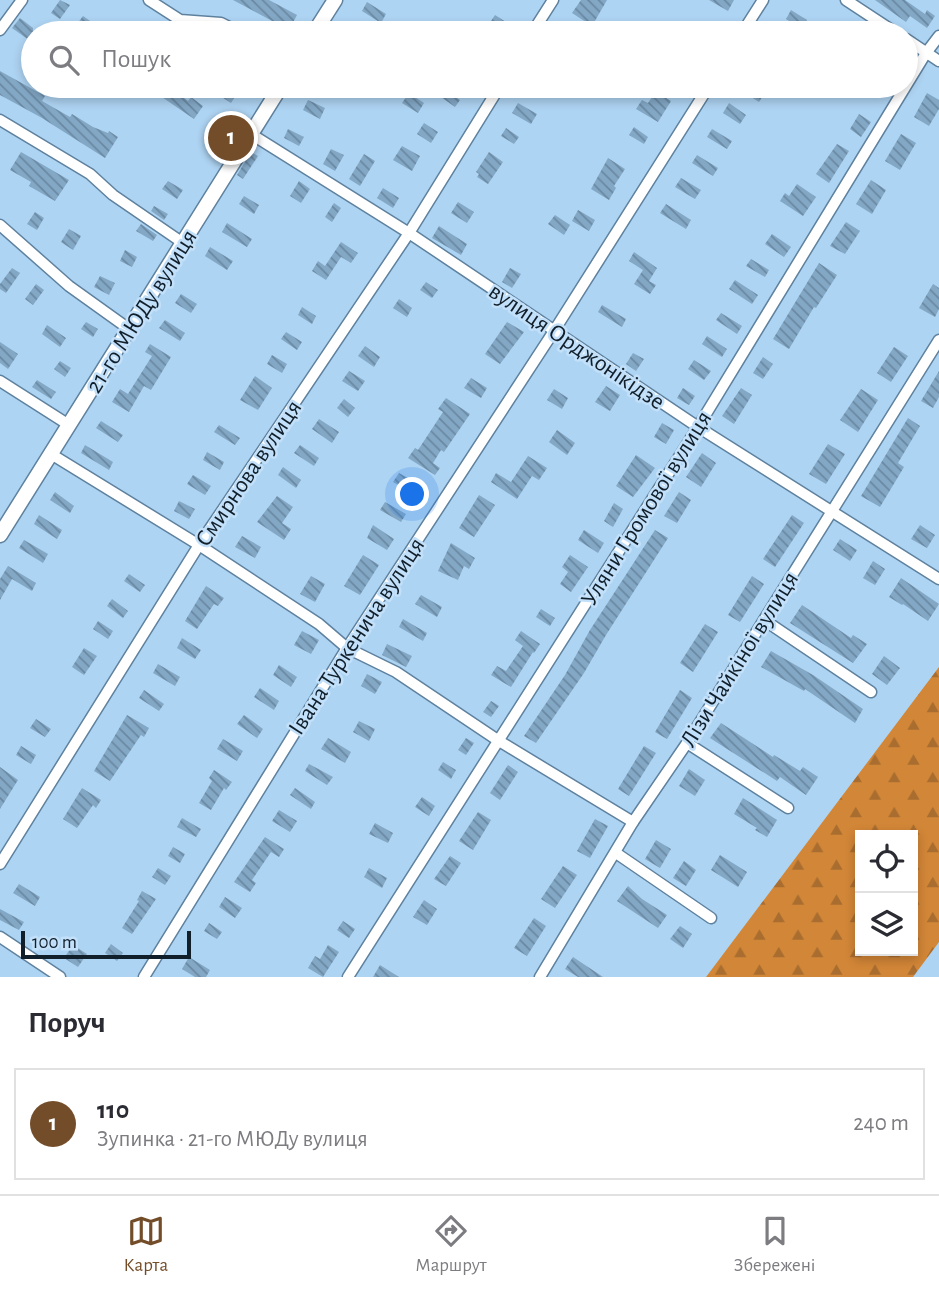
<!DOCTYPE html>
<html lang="uk">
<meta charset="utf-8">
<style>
:root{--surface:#fff;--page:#f2f2f3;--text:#2b2b33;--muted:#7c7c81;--line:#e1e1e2;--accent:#734d29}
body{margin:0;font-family:"Alegreya Sans",sans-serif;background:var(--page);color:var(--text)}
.controls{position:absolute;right:21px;bottom:21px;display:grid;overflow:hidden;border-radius:0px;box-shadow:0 4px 10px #0003}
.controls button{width:63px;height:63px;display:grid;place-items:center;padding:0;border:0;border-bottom:2px solid var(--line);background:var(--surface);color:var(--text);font:35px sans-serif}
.scale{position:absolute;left:21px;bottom:18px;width:170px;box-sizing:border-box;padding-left:7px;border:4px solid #111f2b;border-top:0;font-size:19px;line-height:24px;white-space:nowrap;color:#111f2b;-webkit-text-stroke:5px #c2e0f9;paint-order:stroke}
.you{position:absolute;left:413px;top:495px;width:24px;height:24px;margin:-18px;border:5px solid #fff;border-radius:50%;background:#1a73e8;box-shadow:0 0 0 10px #1a73e833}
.badge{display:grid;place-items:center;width:46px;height:46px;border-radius:50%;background:var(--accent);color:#fff;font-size:23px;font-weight:700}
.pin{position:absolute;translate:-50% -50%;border:4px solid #fff;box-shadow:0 2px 7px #0006}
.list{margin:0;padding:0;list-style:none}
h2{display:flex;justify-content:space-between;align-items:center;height:91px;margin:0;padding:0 28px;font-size:30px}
h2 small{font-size:23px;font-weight:400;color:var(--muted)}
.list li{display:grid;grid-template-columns:46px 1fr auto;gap:21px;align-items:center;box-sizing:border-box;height:112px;margin:0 14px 14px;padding:0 14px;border:2px solid var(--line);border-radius:0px}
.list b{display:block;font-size:26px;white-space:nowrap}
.list p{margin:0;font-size:23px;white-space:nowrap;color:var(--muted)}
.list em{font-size:23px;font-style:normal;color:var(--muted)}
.icon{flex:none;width:38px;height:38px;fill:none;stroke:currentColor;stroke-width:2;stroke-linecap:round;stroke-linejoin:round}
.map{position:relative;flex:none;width:939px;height:977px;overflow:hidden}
.search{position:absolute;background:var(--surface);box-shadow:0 4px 10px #0003;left:21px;right:21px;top:21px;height:77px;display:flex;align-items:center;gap:18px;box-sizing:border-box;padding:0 24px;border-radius:38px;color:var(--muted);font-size:26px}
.sheet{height:217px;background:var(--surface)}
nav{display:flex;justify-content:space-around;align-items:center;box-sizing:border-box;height:98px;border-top:2px solid var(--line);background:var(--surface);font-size:19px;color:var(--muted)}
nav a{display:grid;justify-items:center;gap:4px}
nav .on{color:var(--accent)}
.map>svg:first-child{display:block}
.forest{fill:url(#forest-firs);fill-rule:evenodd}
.building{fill:url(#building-back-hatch)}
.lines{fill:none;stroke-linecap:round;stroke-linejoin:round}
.street-casing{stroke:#5e819e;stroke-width:13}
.secondary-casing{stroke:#5e819e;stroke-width:17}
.street{stroke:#fff;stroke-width:10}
.secondary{stroke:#fff;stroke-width:14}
.labels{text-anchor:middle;stroke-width:5;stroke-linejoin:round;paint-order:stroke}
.street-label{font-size:24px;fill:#111f2b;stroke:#c2e0f9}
</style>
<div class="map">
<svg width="939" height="977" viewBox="0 0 939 977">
<defs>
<pattern id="forest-firs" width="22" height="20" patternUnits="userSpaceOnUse" patternTransform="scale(1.75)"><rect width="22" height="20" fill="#d28637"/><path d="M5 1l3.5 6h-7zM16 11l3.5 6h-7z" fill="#a96d2f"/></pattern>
<pattern id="building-back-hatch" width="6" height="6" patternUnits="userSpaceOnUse" patternTransform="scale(1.75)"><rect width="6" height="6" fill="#83a8c6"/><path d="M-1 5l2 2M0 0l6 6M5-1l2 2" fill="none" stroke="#6a88a1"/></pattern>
</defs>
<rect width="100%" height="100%" fill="#aed4f3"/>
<path class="forest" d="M939,667V942L913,977H706ZM860,835H913V951H860Z"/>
<g class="building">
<path d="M60,0L70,5L60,19L51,13Z"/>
<path d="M233,0H269L297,15L289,30Z"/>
<path d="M581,0H607L592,26L572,13Z"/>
<path d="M709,0H734L728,11Z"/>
<path d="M875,0H905L925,14L927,10L935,16L927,28L910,16L906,22Z"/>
<path d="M367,2L386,14L381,23L362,11Z"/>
<path d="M791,10L807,20L802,29L786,19Z"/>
<path d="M495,15L509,24L503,33H483Z"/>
<path d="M83,16L93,23L85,33H81L74,28Z"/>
<path d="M20,18L33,28V43L12,28Z"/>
<path d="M0,71L45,96L42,101L70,117L72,114L93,127L108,133L109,131L118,137L105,158L42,118L0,95Z"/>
<path d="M137,86H169L188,101L191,97L203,106L194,119L156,93L153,97Z"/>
<path d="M223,86H242L231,103L217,94Z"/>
<path d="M525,86H541L549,91L544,98Z"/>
<path d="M734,86H752L764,94L759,102Z"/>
<path d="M446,90L460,100L455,107L441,97Z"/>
<path d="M656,91L671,101L658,122L636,109L642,100L648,103Z"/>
<path d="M409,93L424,103L418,113L402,103Z"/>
<path d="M927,93L939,100V109L929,126L914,117Z"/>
<path d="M308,100L325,108L320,119L303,110Z"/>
<path d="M518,103L537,114L531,124L512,113Z"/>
<path d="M729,103L746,115L740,124L723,113Z"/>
<path d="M859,114L871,122L861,137L850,129Z"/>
<path d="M424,123L438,132L431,143L417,134Z"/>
<path d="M634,127L648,137L644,144L629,135Z"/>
<path d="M506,128L519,137L514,144L501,136Z"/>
<path d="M288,129L304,137L299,146L284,138Z"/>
<path d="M712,129L732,141L727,149L707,137Z"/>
<path d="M901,134L916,143L900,170L885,161Z"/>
<path d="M837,144L849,151L829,183L816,174Z"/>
<path d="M402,146L420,156L412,171L393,160Z"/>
<path d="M331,149L344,155L335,171L323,164Z"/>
<path d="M21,152L69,180L55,201L29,186L31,182L10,170Z"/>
<path d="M251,152L258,156L243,179L237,175Z"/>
<path d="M489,152L503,162L488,184L477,177L479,174L476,172Z"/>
<path d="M364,154L375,161L360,186L349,179Z"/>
<path d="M697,155L718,168L713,176L692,163Z"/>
<path d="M608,158L625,169L614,186L616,188L609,200L591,189Z"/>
<path d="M681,178L701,190L695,199L675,187Z"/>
<path d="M871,180L886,190L872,214L856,204Z"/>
<path d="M168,181L183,190L177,199L162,189Z"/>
<path d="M299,181L310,189L301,203L290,196Z"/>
<path d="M797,184L816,197L803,216L780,201L785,193L789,196Z"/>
<path d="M383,188L399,198L393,208L377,198Z"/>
<path d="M244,196L259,205L254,214L239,204Z"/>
<path d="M458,202L474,212L467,223L451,213Z"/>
<path d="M334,203L341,208L332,222L325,217Z"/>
<path d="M666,204L691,220L686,229L660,213Z"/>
<path d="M154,206L168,214L164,220L151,211Z"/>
<path d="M578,210L595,220L589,231L572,221Z"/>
<path d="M35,212L44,218L37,230L27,224Z"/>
<path d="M555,215L570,225L564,235L548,224Z"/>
<path d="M846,222L860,231L845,254L830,246Z"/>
<path d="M227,223L252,239L247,247L222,232Z"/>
<path d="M141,224L157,235L153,241L136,231Z"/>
<path d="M439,226L467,244L461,255L432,238Z"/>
<path d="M69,229L81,236L73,250L61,242Z"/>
<path d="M772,234L791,247L784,257L765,244Z"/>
<path d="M341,242L358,253L351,263L341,257L326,280L312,271L318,261L325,266Z"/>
<path d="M210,247L233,261L227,270L205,256Z"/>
<path d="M125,250L137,257L132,267L120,261Z"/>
<path d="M634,252L657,268L649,281L656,285L650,294L634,284L643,270L629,261Z"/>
<path d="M751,259L769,270L765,277L746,266Z"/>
<path d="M819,263L837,275L816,308L814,307L789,349L773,339Z"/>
<path d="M12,268L20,273L6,293L0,289V284Z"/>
<path d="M510,268L521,274L512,288L502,282Z"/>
<path d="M100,276L115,283L109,295L94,287Z"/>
<path d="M735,280L758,295L752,304L729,289Z"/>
<path d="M426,282L438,290L432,298L420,290Z"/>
<path d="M36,284L44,290L33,305L25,299Z"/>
<path d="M933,284L939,288V309L935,317L919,308Z"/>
<path d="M181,294L197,304L191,313L175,303Z"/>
<path d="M399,299L412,308L407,317L393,308Z"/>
<path d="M602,305L626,319L622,327L598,312Z"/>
<path d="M302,307L316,316L312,324L298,315Z"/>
<path d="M721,313L742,326L737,334L716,320Z"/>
<path d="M165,320L185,333L180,341L159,328Z"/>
<path d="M86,322L98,329L93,337L81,329Z"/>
<path d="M507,322L524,332L500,364L485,354Z"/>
<path d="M47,325L66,338L60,347L42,334Z"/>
<path d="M286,332L302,342L297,350L281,339Z"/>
<path d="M707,336L727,349L722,357L702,344Z"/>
<path d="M0,342L18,354L8,369L0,363Z"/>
<path d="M150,344L171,357L151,390L144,386L129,412L112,402L120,389L128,394L152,356L145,352Z"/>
<path d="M365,346L380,357L374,367L358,356Z"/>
<path d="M894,347L908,356L891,382L877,373Z"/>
<path d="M633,353L644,359L636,371L626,364Z"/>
<path d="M272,355L287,364L282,373L267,364Z"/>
<path d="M763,357L773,364L763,379L753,373Z"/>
<path d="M694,360L711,371L704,380L688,369Z"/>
<path d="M60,361L71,368L65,377L54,369Z"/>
<path d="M349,371L365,381L358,391L342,381Z"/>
<path d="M939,371V397L933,408L921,401Z"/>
<path d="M255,376L272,388L258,410L240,400Z"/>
<path d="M471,378L487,388L481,398L464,388Z"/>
<path d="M37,380L56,392L51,399L32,387Z"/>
<path d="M606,386L620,395L610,411L595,402Z"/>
<path d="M683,388L695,396L689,405L677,398Z"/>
<path d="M741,388L752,395L734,424L722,416Z"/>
<path d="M554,389L568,398L562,409L547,400Z"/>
<path d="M861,389L878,400L858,432L840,420Z"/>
<path d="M446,398L470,414L444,452L441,450L433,463L440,468L435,475L408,458L415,448L418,450L443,412L438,409Z"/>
<path d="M344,399L355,408L348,417L337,408Z"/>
<path d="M908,418L920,426L898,463L904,467L880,507L861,496Z"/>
<path d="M319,419L339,432L332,443L312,429Z"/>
<path d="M101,421L123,435L118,442L96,428Z"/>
<path d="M662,423L674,430L666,444L654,437Z"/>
<path d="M219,425L240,438L235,445L214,432Z"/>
<path d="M557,430L575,443L567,455L549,442Z"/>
<path d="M828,444L845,454L826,484L809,474Z"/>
<path d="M85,445L113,462L109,470L81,453Z"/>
<path d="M300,445L319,458L314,466L294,453Z"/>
<path d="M207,452L224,462L220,470L203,460Z"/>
<path d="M702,453L716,463L701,487L686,477Z"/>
<path d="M636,455L655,468L633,497L616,486Z"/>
<path d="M528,456L547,468L539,480L532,476L517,499L491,482L496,473L511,482Z"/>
<path d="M283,467L301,480L296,488L278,475Z"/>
<path d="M399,473L422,486L416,496L393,482Z"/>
<path d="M193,475L211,486L205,495L187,484Z"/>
<path d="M55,492L74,506L70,513L50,500Z"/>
<path d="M679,492L691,500L677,523L664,516Z"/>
<path d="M479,495L495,505L474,537L459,528Z"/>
<path d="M277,496L293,507L282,523L291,529L284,540L257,522Z"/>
<path d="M179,501L195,509L189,519L174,511Z"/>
<path d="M385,502L406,514L401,522L380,510Z"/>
<path d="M614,503L623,509L613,527L604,521Z"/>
<path d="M39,515L62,530L57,539L34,524Z"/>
<path d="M792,515L804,523L775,567L763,559Z"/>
<path d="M373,525L394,539L387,550L367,538Z"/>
<path d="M920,525L935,535L927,548L911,539Z"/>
<path d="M584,530L604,543L598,553L578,540Z"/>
<path d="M655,530L668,538L606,635L584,673L536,743L524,736L565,675L590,630Z"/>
<path d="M242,536L261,547L255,558L235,547Z"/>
<path d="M840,539L857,550L850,561L833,550Z"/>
<path d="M24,540L48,554L43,563L19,548Z"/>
<path d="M451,543L475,558L469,569L464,566L458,580L438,571Z"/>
<path d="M363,555L379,565L360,595L344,586Z"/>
<path d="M570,555L588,567L571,592L560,584L568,572L562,567Z"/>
<path d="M873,561L885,569L875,585L863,578Z"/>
<path d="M8,566L36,583L32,591L12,579L0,600V579Z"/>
<path d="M129,574L145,585L140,592L124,581Z"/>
<path d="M311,576L325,584L315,602L300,594Z"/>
<path d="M752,576L764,584L740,622L728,615Z"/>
<path d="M901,578L939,604L928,621L903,604L902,605L889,597Z"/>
<path d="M206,586L224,598L218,606L214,604L197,629L185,621Z"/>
<path d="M421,595L442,607L437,617L415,604Z"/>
<path d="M112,599L128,611L123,618L107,606Z"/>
<path d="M802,605L851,638L853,635L867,644L853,663L790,623Z"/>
<path d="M541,609L555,618L550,626L536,617Z"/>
<path d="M403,619L427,633L423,641L399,627Z"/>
<path d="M98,621L113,631L108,639L93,629Z"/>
<path d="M705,624L718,632L693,672L680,663Z"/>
<path d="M302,631L319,640L311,654L294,645Z"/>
<path d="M521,631L540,644L534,653L533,652L511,687L491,675L497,666L506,671L523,646L515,640Z"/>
<path d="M182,638L201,650L195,659L177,648Z"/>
<path d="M387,644L412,656L406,667L382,655Z"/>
<path d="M84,648L97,656L84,675L72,667Z"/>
<path d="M771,651L813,675L863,709L855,723L805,689L804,691L761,667Z"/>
<path d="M884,656L900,668L887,685L872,674Z"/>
<path d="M158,664L180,677L175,686L153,673Z"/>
<path d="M279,665L297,677L291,687L273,675Z"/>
<path d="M367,674L382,682L375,694L361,686Z"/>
<path d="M260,688L279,701L274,710L254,697Z"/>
<path d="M144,690L164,704L159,711L139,698Z"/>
<path d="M680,690L692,698L667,739L655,732Z"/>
<path d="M491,701L499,706L491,717L483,712Z"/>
<path d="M127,715L149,728L144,737L141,735L110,781L94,771Z"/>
<path d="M244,715L263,729L257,738L237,724Z"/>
<path d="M36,719L51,729L45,737L30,728Z"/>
<path d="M359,721L375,729L369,741L353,732Z"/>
<path d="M721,723L773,757L774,755L800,771L803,767L818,777L806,795L780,777L777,781L710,738Z"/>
<path d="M328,738L351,752L345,763L321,749Z"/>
<path d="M466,738L474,743L466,755L458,750Z"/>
<path d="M223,739L243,751L237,761L217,749Z"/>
<path d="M21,746L36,755L31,764L16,755Z"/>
<path d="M644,746L656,753L629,796L618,789Z"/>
<path d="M443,762L456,770L451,779L438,770Z"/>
<path d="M309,764L333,777L327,785L305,771Z"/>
<path d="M508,765L518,772L500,800L490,793Z"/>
<path d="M0,767L18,780L0,809Z"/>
<path d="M689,769L705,780L695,796L679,786Z"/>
<path d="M214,770L232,782L226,790L224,788L211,810L199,803L212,781L209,778Z"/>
<path d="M82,788L101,800L96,808L93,805L77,828L63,819Z"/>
<path d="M295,788L315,802L311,809L290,795Z"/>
<path d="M422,797L435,806L429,816L415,807Z"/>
<path d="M743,798L777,820L767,837L755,830L757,828L734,814Z"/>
<path d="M279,810L297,821L290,832L272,821Z"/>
<path d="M478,812L491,820L473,850L459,841Z"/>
<path d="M182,818L201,829L196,837L177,827Z"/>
<path d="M595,819L608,826L590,858L577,851Z"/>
<path d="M375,823L393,833L388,843L369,834Z"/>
<path d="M265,837L284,849L279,857L271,852L252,880L256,883L250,892L234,882Z"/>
<path d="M656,840L671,849L660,868L645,859Z"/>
<path d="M173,847L185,854L180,863L168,856Z"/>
<path d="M720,855L747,872L738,887L711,870Z"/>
<path d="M450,856L461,863L446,886L434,879Z"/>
<path d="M684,861L696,870L686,886L673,878Z"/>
<path d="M563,866L577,875L555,908L541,899Z"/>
<path d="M158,868L171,876L165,885L152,877Z"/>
<path d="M369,868L387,878L382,888L364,877Z"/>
<path d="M19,884L40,897L35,906L13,893Z"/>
<path d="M628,886L642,899L667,915L658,928L617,901Z"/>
<path d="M142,891L156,899L132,934L122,928L139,901L137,900Z"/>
<path d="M225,897L242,908L235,918L219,907Z"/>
<path d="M424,900L437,909L427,925L413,917Z"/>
<path d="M0,909L24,922L19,930L0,920Z"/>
<path d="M534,918L546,926L527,956L514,948Z"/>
<path d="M343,921L355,929L349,938L337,930Z"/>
<path d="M209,923L222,932L217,939L204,931Z"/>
<path d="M680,926L692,934L683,948L670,939Z"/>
<path d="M111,944L123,953L117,961L105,953Z"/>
<path d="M73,945L87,954L78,967L64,958Z"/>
<path d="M328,945L339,952L323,977L308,968L315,956L320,959Z"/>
<path d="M189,957L210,970L206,977H195L182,969Z"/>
<path d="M573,957L603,977H578L565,969Z"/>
<path d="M380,965L399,977H373Z"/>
</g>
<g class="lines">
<g class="street-casing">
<g id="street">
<path d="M149,0L180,20L221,23L241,33"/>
<path d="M846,0L896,33"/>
<path d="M0,30L22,0"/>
<path d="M532,33L553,0"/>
<path d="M742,33L763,0"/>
<path d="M906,39L939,61"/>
<path d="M0,120L90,174L113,195L183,243"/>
<path d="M251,134L409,233L698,427L939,579"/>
<path d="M0,225L69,286L129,329"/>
<path d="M0,381L69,425"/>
<path d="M51,454L199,545L319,624L347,648L396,672L499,741L633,822"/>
<path d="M764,620L871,692"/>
<path d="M687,743L788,808"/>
<path d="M616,853L711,918"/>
<path d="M0,864L199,545L409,233L500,86"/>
<path d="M0,937L60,977"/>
<path d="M144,977L347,648L554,331L709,86"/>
<path d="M348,977L698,427L926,53L939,36"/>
<path d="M540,977L633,822L687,743L939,340"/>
</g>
</g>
<g class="secondary-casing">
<g id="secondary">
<path d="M314,33L335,0"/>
<path d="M0,535L281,86"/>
</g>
</g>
<use href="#street" class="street"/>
<use href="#secondary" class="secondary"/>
</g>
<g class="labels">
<g class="street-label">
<text transform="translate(141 311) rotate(-58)" y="8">21-го МЮДу вулиця</text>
<text transform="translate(577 346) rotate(34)" y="8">вулиця Орджонікідзе</text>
<text transform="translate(248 473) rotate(-56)" y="8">Смирнова вулиця</text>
<text transform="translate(646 508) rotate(-58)" y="8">Уляни Громової вулиця</text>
<text transform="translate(356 636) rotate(-57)" y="8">Івана Туркенича вулиця</text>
<text transform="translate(739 659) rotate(-58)" y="8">Лізи Чайкіної вулиця</text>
</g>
</g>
</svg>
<div class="controls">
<button><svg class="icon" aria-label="locate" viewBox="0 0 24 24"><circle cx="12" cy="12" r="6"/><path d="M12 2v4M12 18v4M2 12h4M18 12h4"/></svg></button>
<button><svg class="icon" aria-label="layers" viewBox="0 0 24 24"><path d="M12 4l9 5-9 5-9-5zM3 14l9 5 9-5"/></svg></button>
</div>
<div class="scale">100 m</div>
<div class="you"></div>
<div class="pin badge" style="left:231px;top:138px">1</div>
<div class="search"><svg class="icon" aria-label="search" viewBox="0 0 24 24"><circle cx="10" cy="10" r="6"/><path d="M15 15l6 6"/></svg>Пошук</div>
</div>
<section class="sheet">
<h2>Поруч<small></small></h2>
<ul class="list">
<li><span class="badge">1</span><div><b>110</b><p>Зупинка · 21-го МЮДу вулиця</p></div><em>240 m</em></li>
</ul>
</section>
<nav>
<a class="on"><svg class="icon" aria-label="map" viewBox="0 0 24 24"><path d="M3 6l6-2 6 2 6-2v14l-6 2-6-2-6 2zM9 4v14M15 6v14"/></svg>Карта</a>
<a><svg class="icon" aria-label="directions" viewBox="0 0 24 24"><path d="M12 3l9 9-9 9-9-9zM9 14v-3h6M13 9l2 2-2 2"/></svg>Маршрут</a>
<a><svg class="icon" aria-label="saved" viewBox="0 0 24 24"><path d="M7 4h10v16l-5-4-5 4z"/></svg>Збережені</a>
</nav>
